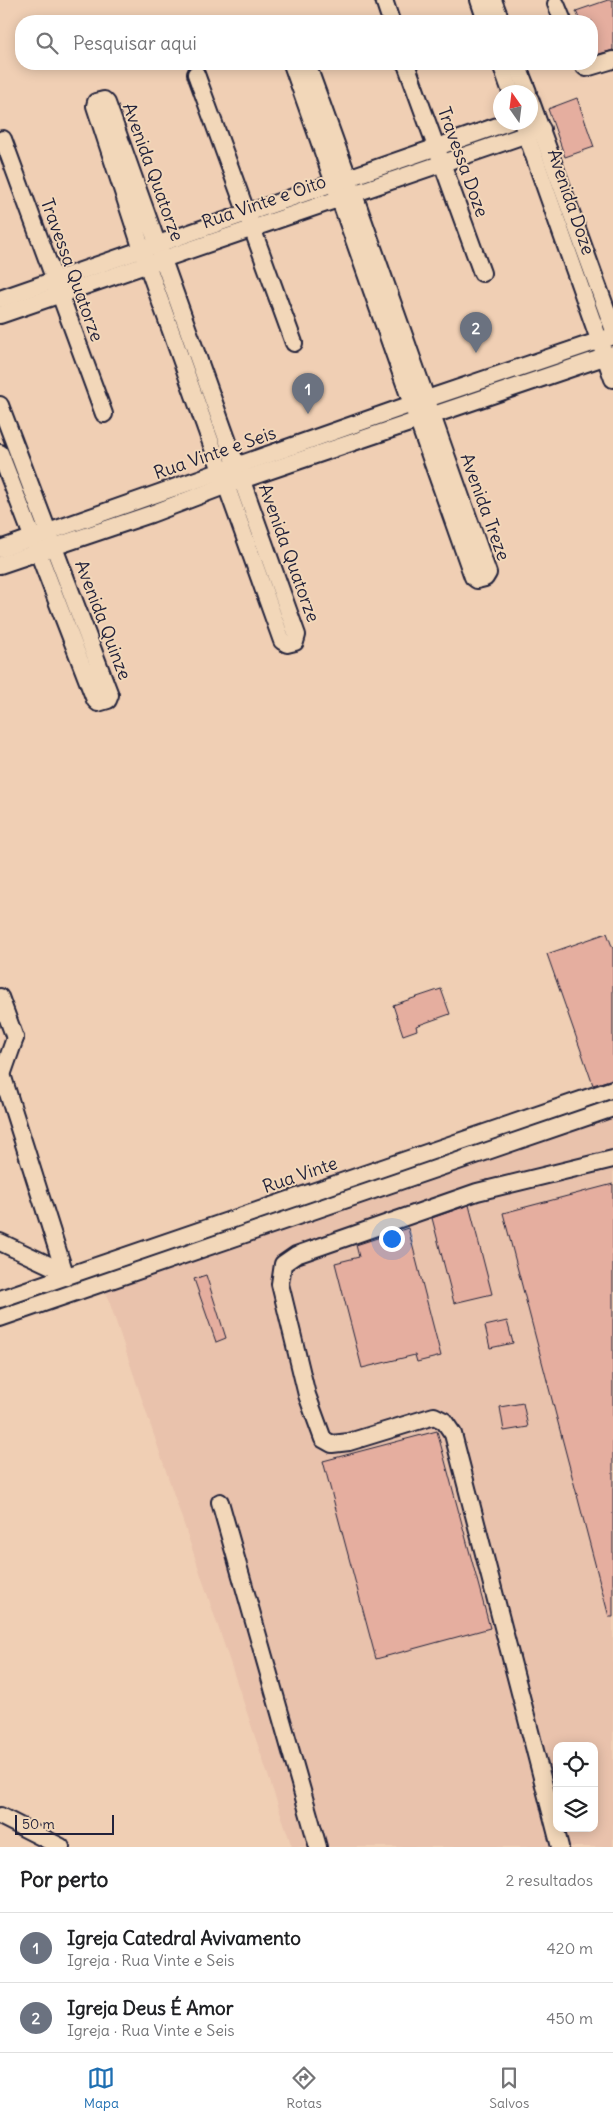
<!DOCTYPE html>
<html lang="pt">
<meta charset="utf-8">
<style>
:root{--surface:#fff;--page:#f6f6f6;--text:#202124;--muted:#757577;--line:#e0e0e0;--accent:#1f6fb2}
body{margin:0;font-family:Delius,sans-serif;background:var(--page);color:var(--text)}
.controls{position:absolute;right:15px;bottom:15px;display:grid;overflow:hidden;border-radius:10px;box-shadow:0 2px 12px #0003}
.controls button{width:45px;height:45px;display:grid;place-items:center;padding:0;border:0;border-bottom:1px solid var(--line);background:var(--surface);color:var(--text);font:25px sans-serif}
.compass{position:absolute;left:493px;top:85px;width:45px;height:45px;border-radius:50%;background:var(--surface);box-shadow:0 2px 12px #0003;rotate:346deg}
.scale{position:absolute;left:15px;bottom:12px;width:99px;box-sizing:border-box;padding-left:5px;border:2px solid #22223b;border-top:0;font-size:14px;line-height:18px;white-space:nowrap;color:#22223b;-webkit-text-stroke:4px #f2d7b9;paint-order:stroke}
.you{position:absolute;left:391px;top:1238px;width:18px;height:18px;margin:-12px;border:4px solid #fff;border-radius:50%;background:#1a73e8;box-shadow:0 0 0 8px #1a73e833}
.badge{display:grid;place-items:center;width:32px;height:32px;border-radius:50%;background:var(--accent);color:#fff;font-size:16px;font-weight:700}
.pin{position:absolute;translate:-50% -41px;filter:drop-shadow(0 1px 2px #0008)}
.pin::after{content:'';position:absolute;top:26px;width:18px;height:15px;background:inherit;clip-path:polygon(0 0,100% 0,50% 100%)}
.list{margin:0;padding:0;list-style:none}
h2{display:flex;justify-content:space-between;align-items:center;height:65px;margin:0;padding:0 20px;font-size:21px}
h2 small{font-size:16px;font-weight:400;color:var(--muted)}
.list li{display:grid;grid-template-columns:32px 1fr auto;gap:15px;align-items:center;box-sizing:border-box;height:70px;padding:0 20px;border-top:1px solid var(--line)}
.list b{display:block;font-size:19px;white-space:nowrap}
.list p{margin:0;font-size:16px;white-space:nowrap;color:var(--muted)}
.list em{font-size:16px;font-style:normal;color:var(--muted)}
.icon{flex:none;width:28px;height:28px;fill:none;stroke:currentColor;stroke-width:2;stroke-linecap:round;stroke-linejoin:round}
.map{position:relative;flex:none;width:613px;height:1847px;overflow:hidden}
.search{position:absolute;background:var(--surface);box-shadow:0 2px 12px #0003;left:15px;right:15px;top:15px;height:55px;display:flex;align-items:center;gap:12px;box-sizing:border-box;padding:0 18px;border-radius:20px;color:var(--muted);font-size:19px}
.sheet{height:205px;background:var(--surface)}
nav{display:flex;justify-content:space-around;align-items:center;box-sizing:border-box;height:70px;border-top:1px solid var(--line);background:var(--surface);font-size:14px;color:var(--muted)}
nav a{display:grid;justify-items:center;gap:2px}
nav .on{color:var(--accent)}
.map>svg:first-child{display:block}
.built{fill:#e9c2ac;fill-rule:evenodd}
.building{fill:#e5ae9f;stroke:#22223b}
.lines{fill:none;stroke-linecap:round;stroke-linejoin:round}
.minor-casing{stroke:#22223b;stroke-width:20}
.minor{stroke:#f2d7b9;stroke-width:16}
.labels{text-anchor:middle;stroke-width:4;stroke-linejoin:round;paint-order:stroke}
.street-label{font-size:18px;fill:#22223b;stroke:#f2d7b9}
</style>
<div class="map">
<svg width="613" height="1847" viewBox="0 0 613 1847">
<rect width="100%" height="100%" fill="#f0cfb4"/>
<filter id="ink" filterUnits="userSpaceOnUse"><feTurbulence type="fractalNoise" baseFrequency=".02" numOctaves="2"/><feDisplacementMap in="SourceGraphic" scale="10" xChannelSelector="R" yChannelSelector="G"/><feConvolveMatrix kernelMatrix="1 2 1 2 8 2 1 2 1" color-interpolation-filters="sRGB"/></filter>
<g filter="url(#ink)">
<path class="built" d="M613,1111V1847H292L105,1289ZM557,1746H594V1828H557Z"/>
<g class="building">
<path d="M608,0H613V50L592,56V21H580L576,11Z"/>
<path d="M577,98L594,147L565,157L548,109Z"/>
<path d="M607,933L613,949V1079L593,1085L547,954Z"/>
<path d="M441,989L450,1014L416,1026L417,1030L403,1035L393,1005Z"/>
<path d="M613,1184V1617H609L503,1213Z"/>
<path d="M469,1205L492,1294L454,1303L432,1218Z"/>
<path d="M408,1228L441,1356L417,1362L415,1355L362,1368L335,1263L359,1257L356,1245Z"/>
<path d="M206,1275L226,1338L216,1342L194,1279Z"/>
<path d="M507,1321L513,1343L490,1348L485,1326Z"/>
<path d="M523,1403L528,1427L504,1431L500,1407Z"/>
<path d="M437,1431L490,1628L376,1659L323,1461Z"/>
</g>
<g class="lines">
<g class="minor-casing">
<g id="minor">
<path d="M384,0L391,21"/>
<path d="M479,0L486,21"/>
<path d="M493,0L501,21"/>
<path d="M556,4L563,21"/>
<path d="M292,64L473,577L477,580L485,578L488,573C427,403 369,233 307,64"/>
<path d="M406,64L482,273"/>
<path d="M501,64L511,92"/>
<path d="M517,64L528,92"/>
<path d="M582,64L586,68L613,60"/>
<path d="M196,74L294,343"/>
<path d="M530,99L613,328"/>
<path d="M104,100L107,103L297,635L295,642L287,644L282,641L142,250L95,106L96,102Z"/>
<path d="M522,122L613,379"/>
<path d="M3,139L104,414"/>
<path d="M0,299L509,122"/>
<path d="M0,315L542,129"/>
<path d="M0,405L110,695L108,700L98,703L95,700L0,453"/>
<path d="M0,549L412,404L613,336"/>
<path d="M0,565L151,514L227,485L613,354"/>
<path d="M0,997L15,1038"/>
<path d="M0,1068L66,1277"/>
<path d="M2,1075L15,1038"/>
<path d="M0,1242L64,1272"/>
<path d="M0,1299L613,1089"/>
<path d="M0,1318L613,1108"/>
<path d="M220,1502L318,1847"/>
<path d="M0,1816L61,1847"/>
<path d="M560,1847L453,1434L444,1421L434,1416L349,1442L332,1444L323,1439L307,1395L280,1284L283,1264L296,1255L477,1192L613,1159"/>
</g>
</g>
<use href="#minor" class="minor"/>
</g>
</g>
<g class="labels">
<g class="street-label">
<text transform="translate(463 162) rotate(70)" y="6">Travessa Doze</text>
<text transform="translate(153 172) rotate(70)" y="6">Avenida Quatorze</text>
<text transform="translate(264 202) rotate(-19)" y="6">Rua Vinte e Oito</text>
<text transform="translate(571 202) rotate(71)" y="6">Avenida Doze</text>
<text transform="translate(72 270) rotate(70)" y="6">Travessa Quatorze</text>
<text transform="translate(215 453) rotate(-19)" y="6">Rua Vinte e Seis</text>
<text transform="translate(485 507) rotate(70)" y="6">Avenida Treze</text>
<text transform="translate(289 553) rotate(70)" y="6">Avenida Quatorze</text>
<text transform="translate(103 620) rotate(69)" y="6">Avenida Quinze</text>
<text transform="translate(300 1175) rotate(-19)" y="6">Rua Vinte</text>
</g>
</g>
</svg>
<div class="controls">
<button><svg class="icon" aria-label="locate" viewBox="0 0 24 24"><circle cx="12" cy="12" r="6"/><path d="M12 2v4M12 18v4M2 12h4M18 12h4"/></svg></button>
<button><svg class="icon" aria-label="layers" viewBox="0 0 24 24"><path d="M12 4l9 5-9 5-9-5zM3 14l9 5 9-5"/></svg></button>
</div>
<svg class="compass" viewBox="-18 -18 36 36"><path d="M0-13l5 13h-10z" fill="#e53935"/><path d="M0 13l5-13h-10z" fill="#757577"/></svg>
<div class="scale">50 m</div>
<div class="you"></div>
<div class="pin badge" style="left:308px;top:414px;background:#6b7280">1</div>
<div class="pin badge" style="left:476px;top:353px;background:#6b7280">2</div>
<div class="search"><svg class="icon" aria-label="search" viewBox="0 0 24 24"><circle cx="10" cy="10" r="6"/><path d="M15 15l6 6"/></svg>Pesquisar aqui</div>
</div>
<section class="sheet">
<h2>Por perto<small>2 resultados</small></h2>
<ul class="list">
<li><span class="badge" style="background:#6b7280">1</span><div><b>Igreja Catedral Avivamento</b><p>Igreja · Rua Vinte e Seis</p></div><em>420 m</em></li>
<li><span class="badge" style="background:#6b7280">2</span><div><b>Igreja Deus É Amor</b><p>Igreja · Rua Vinte e Seis</p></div><em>450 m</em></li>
</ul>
</section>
<nav>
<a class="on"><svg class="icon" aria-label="map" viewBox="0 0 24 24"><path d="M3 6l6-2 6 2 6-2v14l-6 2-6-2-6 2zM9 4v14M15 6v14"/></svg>Mapa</a>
<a><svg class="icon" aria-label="directions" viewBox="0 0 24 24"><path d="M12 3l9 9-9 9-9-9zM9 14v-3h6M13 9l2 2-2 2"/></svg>Rotas</a>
<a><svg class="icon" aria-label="saved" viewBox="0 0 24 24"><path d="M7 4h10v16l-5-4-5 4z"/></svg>Salvos</a>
</nav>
